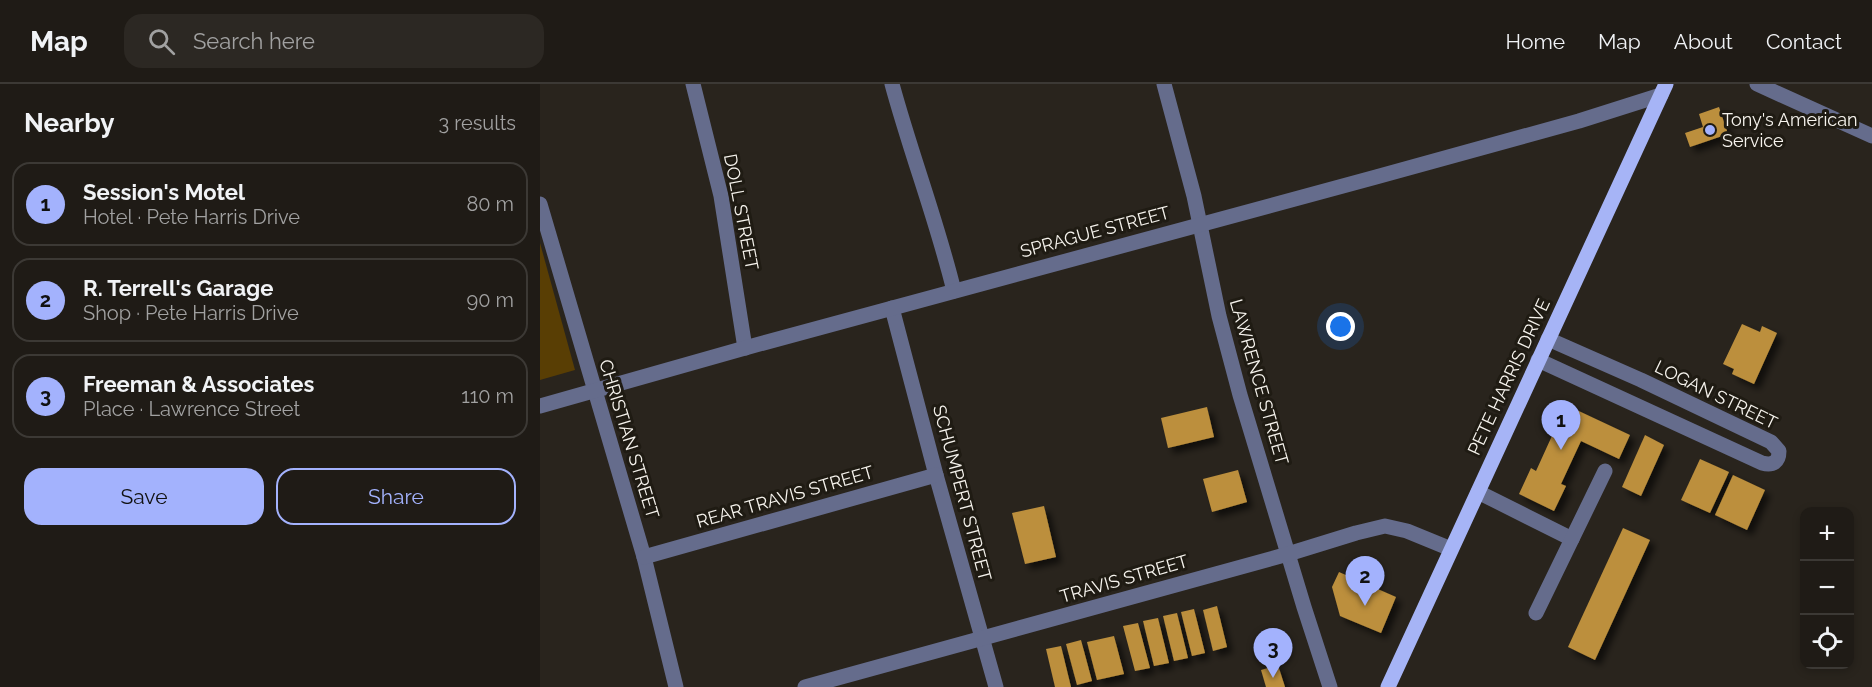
<!DOCTYPE html>
<meta charset="utf-8">
<style>
:root{--surface:#1f1b16;--page:#2c2823;--text:#f1f3f6;--muted:#a1a1a1;--line:#3c3935;--accent:#a3b2fd}
body{margin:0;font-family:Raleway,sans-serif;background:var(--page);color:var(--text)}
.controls{position:absolute;right:18px;bottom:18px;display:grid;overflow:hidden;border-radius:12px;box-shadow:0 3px 9px #0003}
.controls button{width:54px;height:54px;display:grid;place-items:center;padding:0;border:0;border-bottom:2px solid var(--line);background:var(--surface);color:var(--text);font:30px sans-serif}
.you{position:absolute;left:801px;top:243px;width:21px;height:21px;margin:-15px;border:4px solid #fff;border-radius:50%;background:#1a73e8;box-shadow:0 0 0 9px #1a73e833}
.badge{display:grid;place-items:center;width:39px;height:39px;border-radius:50%;background:var(--accent);color:#111;font-size:20px;font-weight:700}
.pin{position:absolute;translate:-50% -50px;filter:drop-shadow(0 2px 3px #0008)}
.pin::after{content:'';position:absolute;top:32px;width:21px;height:18px;background:inherit;clip-path:polygon(0 0,100% 0,50% 100%)}
.list{margin:0;padding:0;list-style:none}
h2{display:flex;justify-content:space-between;align-items:center;height:78px;margin:0;padding:0 24px;font-size:26px}
h2 small{font-size:20px;font-weight:400;color:var(--muted)}
.list li{display:grid;grid-template-columns:39px 1fr auto;gap:18px;align-items:center;box-sizing:border-box;height:84px;margin:0 12px 12px;padding:0 12px;border:2px solid var(--line);border-radius:18px}
.list b{display:block;font-size:22px;white-space:nowrap}
.list p{margin:0;font-size:20px;white-space:nowrap;color:var(--muted)}
.list em{font-size:20px;font-style:normal;color:var(--muted)}
.actions{display:flex;gap:12px;padding:18px 24px}
.actions a{flex:1;padding:14px 0;border:2px solid var(--accent);border-radius:18px;text-align:center;font-size:21px;color:var(--accent)}
.actions .main{background:var(--accent);color:#111}
.icon{flex:none;width:33px;height:33px;fill:none;stroke:currentColor;stroke-width:2;stroke-linecap:round;stroke-linejoin:round}
.map{position:relative;flex:none;width:1332px;height:603px;overflow:hidden}
header{display:flex;align-items:center;gap:36px;box-sizing:border-box;height:84px;padding:0 30px;background:var(--surface);border-bottom:2px solid var(--line)}
header strong{font-size:28px}
nav{display:flex;gap:33px;margin-inline-start:auto;font-size:21px}
.search{width:420px;height:54px;background:var(--page);display:flex;align-items:center;gap:15px;box-sizing:border-box;padding:0 21px;border-radius:18px;color:var(--muted);font-size:22px}
main{display:flex}
aside{flex:1;background:var(--surface)}
.map>svg:first-child{display:block}
.green{fill:#593e04}
.building{fill:#bc8f3d;filter:url(#shadow)}
.lines{fill:none;stroke-linecap:round;stroke-linejoin:round}
.minor{stroke:#656c8c;stroke-width:15}
.major{stroke:#a6b4f6;stroke-width:15}
.poi-dot{fill:#a3b2fd;stroke:#1f1b13;stroke-width:2}
.labels{text-anchor:middle;stroke-width:6;stroke-linejoin:round;paint-order:stroke}
.poi-label{font-size:18px;fill:#f7f4ee;stroke:#1f1b13;text-anchor:start}
.street-label{font-size:18px;fill:#f7f4ee;stroke:#1f1b13}
</style>
<header>
<strong>Map</strong>
<div class="search"><svg class="icon" aria-label="search" viewBox="0 0 24 24"><circle cx="10" cy="10" r="6"/><path d="M15 15l6 6"/></svg>Search here</div>
<nav><a>Home</a><a>Map</a><a>About</a><a>Contact</a></nav>
</header>
<main>
<aside>
<h2>Nearby<small>3 results</small></h2>
<ul class="list">
<li><span class="badge">1</span><div><b>Session's Motel</b><p>Hotel · Pete Harris Drive</p></div><em>80 m</em></li>
<li><span class="badge">2</span><div><b>R. Terrell's Garage</b><p>Shop · Pete Harris Drive</p></div><em>90 m</em></li>
<li><span class="badge">3</span><div><b>Freeman &amp; Associates</b><p>Place · Lawrence Street</p></div><em>110 m</em></li>
</ul>
<div class="actions"><a class="main">Save</a><a>Share</a></div>
</aside>
<div class="map">
<svg width="1332" height="603" viewBox="0 0 1332 603">
<defs>
<filter id="shadow"><feDropShadow dx="5.5" dy="5.5" stdDeviation="3" flood-color="#0009"/></filter>
</defs>
<rect width="100%" height="100%" fill="#29241d"/>
<path class="green" d="M0,159L35,286L0,296Z"/>
<g class="building">
<path d="M1179,23L1188,50L1150,63L1145,49L1163,43L1159,30Z"/>
<path d="M1202,240L1220,248L1222,242L1237,249L1214,300L1192,290L1194,285L1183,280Z"/>
<path d="M1026,321L1090,351L1079,375L1041,357L1021,400L1026,402L1014,427L979,410L991,384L996,387Z"/>
<path d="M667,323L674,353L628,364L621,334Z"/>
<path d="M1105,351L1124,361L1101,412L1082,403Z"/>
<path d="M1160,375L1189,388L1170,429L1141,416Z"/>
<path d="M698,386L707,418L672,428L663,395Z"/>
<path d="M1193,391L1225,406L1207,446L1175,431Z"/>
<path d="M504,422L516,473L485,480L472,429Z"/>
<path d="M1083,444L1110,456L1055,576L1028,563Z"/>
<path d="M799,488L856,513L841,549L800,532L792,503Z"/>
<path d="M677,522L687,563L673,567L663,526Z"/>
<path d="M654,525L665,569L652,572L641,528Z"/>
<path d="M637,529L648,574L634,577L623,532Z"/>
<path d="M618,534L629,579L614,582L603,537Z"/>
<path d="M598,539L610,584L595,587L583,542Z"/>
<path d="M574,552L584,590L557,596L547,558Z"/>
<path d="M541,556L552,597L537,601L526,560Z"/>
<path d="M521,562L531,603H515L506,565Z"/>
<path d="M738,581L745,603H726L721,586Z"/>
</g>
<g class="lines">
<g class="minor">
<path d="M153,0L181,112L205,264"/>
<path d="M352,0C371,70 397,137 414,207"/>
<path d="M624,0L654,112L679,232L700,311L764,523L790,603"/>
<path d="M1217,0L1332,52"/>
<path d="M0,120L104,473L136,603"/>
<path d="M352,224L396,391L456,603"/>
<path d="M998,276L1222,379C1233,382 1239,378 1239,367L1231,358L1101,296L1008,255"/>
<path d="M0,322L205,264L836,93L1039,37L1121,11"/>
<path d="M938,408L1032,455"/>
<path d="M104,473L396,391"/>
<path d="M996,529L1065,387"/>
<path d="M265,603L748,470L816,449L845,442L867,447L911,465"/>
</g>
<path class="major" d="M848,603L1126,0"/>
</g>
<circle class="poi-dot" cx="1170" cy="46" r="6"/>
<g class="labels">
<g class="poi-label">
<text x="1182" y="42">Tony's American<tspan x="1182" dy="21">Service</tspan></text>
</g>
<g class="street-label">
<text transform="translate(201 128) rotate(79)" y="6">DOLL STREET</text>
<text transform="translate(555 148) rotate(-15)" y="6">SPRAGUE STREET</text>
<text transform="translate(969 293) rotate(-65)" y="6">PETE HARRIS DRIVE</text>
<text transform="translate(719 298) rotate(74)" y="6">LAWRENCE STREET</text>
<text transform="translate(1176 311) rotate(26)" y="6">LOGAN STREET</text>
<text transform="translate(89 355) rotate(73)" y="6">CHRISTIAN STREET</text>
<text transform="translate(422 409) rotate(75)" y="6">SCHUMPERT STREET</text>
<text transform="translate(245 413) rotate(-16)" y="6">REAR TRAVIS STREET</text>
<text transform="translate(584 495) rotate(-16)" y="6">TRAVIS STREET</text>
</g>
</g>
</svg>
<div class="controls">
<button>+</button>
<button>−</button>
<button><svg class="icon" aria-label="locate" viewBox="0 0 24 24"><circle cx="12" cy="12" r="6"/><path d="M12 2v4M12 18v4M2 12h4M18 12h4"/></svg></button>
</div>
<div class="you"></div>
<div class="pin badge" style="left:1021px;top:366px">1</div>
<div class="pin badge" style="left:825px;top:522px">2</div>
<div class="pin badge" style="left:733px;top:594px">3</div>
</div>
</main>
